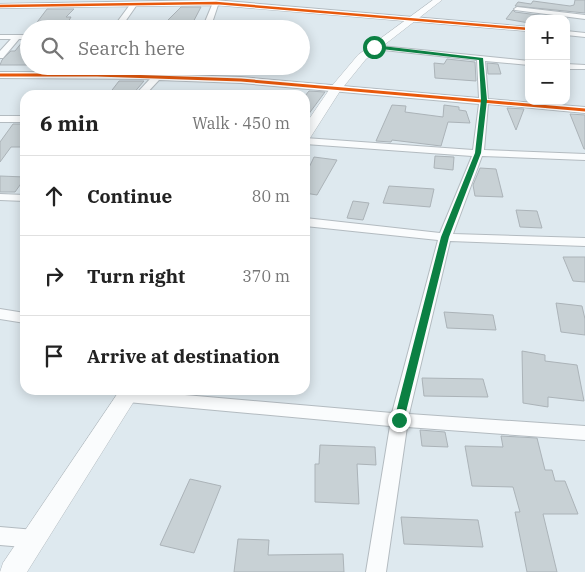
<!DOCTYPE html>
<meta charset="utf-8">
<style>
:root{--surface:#fff;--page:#f2f2f2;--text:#222;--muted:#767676;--line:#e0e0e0}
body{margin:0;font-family:"IBM Plex Serif",serif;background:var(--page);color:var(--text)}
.controls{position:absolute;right:15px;top:15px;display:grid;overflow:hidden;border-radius:10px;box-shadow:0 2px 12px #0003}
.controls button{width:45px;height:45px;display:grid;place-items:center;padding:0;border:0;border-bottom:1px solid var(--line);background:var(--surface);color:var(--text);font:25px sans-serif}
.stop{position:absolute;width:15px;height:15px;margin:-11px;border:4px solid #0b8043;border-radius:50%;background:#fff}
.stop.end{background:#0b8043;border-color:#fff;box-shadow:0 1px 5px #0008}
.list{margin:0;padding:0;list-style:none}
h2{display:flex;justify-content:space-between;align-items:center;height:65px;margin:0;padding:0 20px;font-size:21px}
h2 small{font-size:16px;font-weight:400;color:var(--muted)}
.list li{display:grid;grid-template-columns:32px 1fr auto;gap:15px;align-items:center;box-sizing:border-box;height:80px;padding:0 20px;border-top:1px solid var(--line)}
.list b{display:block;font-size:19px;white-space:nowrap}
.list em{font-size:16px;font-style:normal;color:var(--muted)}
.icon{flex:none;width:28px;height:28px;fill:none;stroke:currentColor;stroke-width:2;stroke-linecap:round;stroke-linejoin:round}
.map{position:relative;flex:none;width:585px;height:572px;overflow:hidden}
.search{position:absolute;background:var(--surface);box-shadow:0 2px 12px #0003;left:20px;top:20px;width:290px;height:55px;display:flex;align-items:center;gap:12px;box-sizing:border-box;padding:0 18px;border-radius:28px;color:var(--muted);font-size:19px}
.panel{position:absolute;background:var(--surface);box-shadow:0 2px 12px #0003;left:20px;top:90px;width:290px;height:305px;border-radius:15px}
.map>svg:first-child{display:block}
.building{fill:#c8d1d5;stroke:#abb3b8}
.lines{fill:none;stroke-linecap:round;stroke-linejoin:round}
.minor-casing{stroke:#b3bbc0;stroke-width:2}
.tertiary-casing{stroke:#b3bbc0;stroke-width:1}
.minor{fill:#fafcfd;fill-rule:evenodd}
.tertiary{fill:#fafcfd;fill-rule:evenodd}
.cycleway-far1-casing{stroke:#fff;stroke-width:4.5}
.cycleway-casing{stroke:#fff;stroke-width:5}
.cycleway-far1{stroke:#e8590c;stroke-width:2.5}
.cycleway{stroke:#e8590c;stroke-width:3}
.route{fill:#0b8043}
</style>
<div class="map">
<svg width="585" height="572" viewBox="0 0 585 572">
<rect width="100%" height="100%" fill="#dee9ef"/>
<g class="building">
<path d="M575,0H585V13L515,6L518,2L531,4L533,1L570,6L574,5Z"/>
<path d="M181,7H201L190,28L161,27Z"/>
<path d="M47,9H74L66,17H71L64,29H32Z"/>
<path d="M513,10L515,12L568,19H529V23L506,19Z"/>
<path d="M23,41H29V65H0L2,60L11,51H15Z"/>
<path d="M447,59L475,62L476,81L435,78L434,63L444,64Z"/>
<path d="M487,63L498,64L501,74H488Z"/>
<path d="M119,81H144L132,95L109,94Z"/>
<path d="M309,91L325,92L305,119V96Z"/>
<path d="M392,105L406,106L405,112L443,117L444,105L459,107V110L466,111L470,123L448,122L441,146L392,140L391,142L376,141Z"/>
<path d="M507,108L524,109L516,130Z"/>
<path d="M570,114L585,115V149H584Z"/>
<path d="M13,124H25V147H11L0,162V142Z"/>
<path d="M435,156L454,157L453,170L434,168Z"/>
<path d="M314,157L337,160L317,195L305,193V176Z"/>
<path d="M480,168L496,169L503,197L475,196L473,185Z"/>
<path d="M0,176L25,177V178L15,192H0Z"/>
<path d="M389,186L434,189L430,207L383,203Z"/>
<path d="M353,201L369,203L363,220L347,218Z"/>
<path d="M516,210L537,211L542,228L520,227Z"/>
<path d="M563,257H585V282L573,281Z"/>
<path d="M556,303L582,306L585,319V335L561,332Z"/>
<path d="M444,312L493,315L496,330L447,328Z"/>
<path d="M522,351L545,355V361L577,365L584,401L548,397V407L523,403Z"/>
<path d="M422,378L483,379L488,397L424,396Z"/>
<path d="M420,430L445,432L448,447L422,446Z"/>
<path d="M501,436L537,438L545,470H552L555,481H565L578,514H543L557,572H527L515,512H520L513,487L472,486L465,446L503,447Z"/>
<path d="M320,445L375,447L376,465L357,464L359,504L315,502V464H319Z"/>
<path d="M190,479L221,486L194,553L160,545Z"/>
<path d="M401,517L478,520L483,547L404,544Z"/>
<path d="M238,539L269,540L268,555L343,554L344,572H234Z"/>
</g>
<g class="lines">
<g class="minor-casing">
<g id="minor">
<path d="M214,0L529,27V31L218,5L210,29H202L212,5L136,6L120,29H112L129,6L0,8V4Z"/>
<path d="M517,7L585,15V19L515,10L514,9Z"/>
<path d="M566,31L585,33V37L566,35Z"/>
<path d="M0,35H29V39H19L3,58H0V51L11,39H0Z"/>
<path d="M371,45L529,61V65L485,61L488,99L585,107V113L488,104L484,150L585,154V160L482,156L453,234L585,238V246L450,241L409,414L585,426V440L407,427L386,572H366L390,426L127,402L121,400L119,396L121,392L128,390L392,413L438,240L305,226V218L440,233L472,156L305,144V138L473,150L479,104L241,83L159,80L145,95H135L150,79L0,78V72H97L241,77L479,98L477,60L374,49H371Z"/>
<path d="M566,64L585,65V69H566Z"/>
<rect x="0" y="116" width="25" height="6"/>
<path d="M0,194L25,195V201L0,200Z"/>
<path d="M0,309L25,313V323L0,319Z"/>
<path d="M0,527L35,530L42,533L45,539L42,545L35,548L0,545Z"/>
</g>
</g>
<g class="tertiary-casing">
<g id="tertiary">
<path d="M433,0H442L366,59L340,91L310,138L305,139V125L331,87L358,55Z"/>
<path d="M120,390H141L27,572H0L3,563Z"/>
</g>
</g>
<use href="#minor" class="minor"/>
<use href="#tertiary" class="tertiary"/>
<g class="cycleway-far1-casing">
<path id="cycleway-far1" d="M0,6L216,3L529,29"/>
</g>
<g class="cycleway-casing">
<path id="cycleway" d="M0,75H97L241,80L585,110"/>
</g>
<use href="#cycleway-far1" class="cycleway-far1"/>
<use href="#cycleway" class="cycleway"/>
</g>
<path class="route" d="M374,45L483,58L487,100L481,153L449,237L404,420L399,424L394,420L441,237L475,153L481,100L479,60L372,48Z"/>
</svg>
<div class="controls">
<button>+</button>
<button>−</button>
</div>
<div class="stop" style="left:374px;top:47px"></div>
<div class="stop end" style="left:399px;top:420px"></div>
<div class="search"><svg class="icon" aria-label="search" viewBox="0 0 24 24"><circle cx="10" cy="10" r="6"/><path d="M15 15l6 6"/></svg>Search here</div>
<section class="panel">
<h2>6 min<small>Walk · 450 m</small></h2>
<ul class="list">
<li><svg class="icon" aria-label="ahead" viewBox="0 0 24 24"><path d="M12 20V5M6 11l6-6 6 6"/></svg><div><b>Continue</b></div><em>80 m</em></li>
<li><svg class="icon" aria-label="right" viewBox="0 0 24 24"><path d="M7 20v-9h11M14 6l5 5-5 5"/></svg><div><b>Turn right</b></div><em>370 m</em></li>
<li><svg class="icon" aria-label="arrive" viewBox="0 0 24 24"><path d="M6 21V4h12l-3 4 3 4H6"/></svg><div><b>Arrive at destination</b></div></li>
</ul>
</section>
</div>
